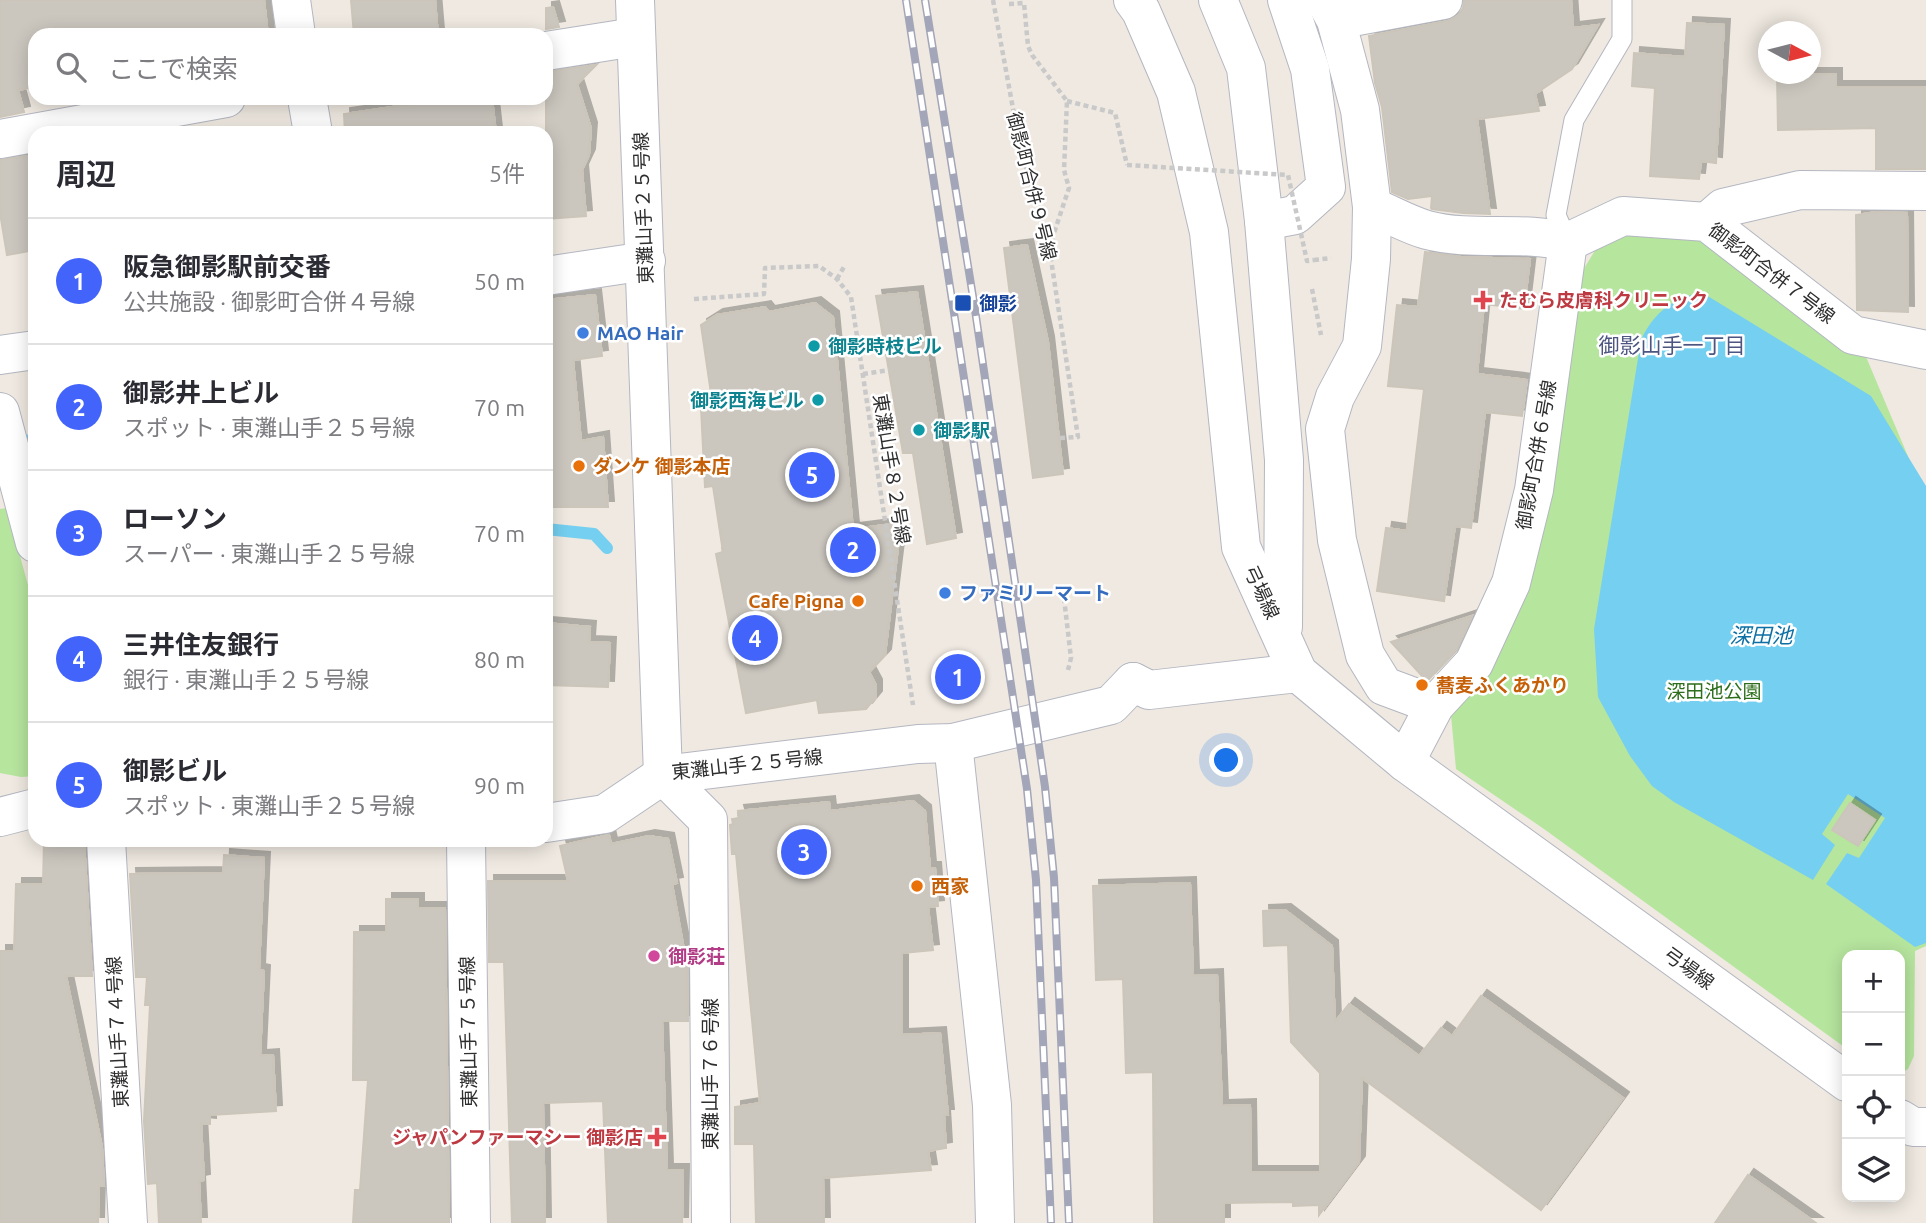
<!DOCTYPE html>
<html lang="ja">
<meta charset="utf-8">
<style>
:root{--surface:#fff;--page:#f7f7f7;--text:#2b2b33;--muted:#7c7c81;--line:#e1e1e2;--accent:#4264fb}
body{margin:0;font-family:Ubuntu,"Noto Sans JP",sans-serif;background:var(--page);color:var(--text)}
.controls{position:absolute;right:21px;bottom:21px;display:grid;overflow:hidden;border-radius:14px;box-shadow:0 4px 18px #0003}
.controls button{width:63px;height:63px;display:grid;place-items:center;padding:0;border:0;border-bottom:2px solid var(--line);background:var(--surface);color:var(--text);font:35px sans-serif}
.compass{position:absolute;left:1758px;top:21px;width:63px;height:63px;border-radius:50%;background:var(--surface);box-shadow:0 4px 18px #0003;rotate:97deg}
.you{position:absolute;left:1227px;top:761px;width:24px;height:24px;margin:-18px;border:5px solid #fff;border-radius:50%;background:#1a73e8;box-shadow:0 0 0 10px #1a73e833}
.badge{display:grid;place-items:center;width:46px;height:46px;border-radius:50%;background:var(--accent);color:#fff;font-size:23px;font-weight:700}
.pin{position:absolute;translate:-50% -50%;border:4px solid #fff;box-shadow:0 2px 7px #0006}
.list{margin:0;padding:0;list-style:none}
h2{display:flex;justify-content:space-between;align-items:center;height:91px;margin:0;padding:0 28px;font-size:30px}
h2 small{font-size:23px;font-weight:400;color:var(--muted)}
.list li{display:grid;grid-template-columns:46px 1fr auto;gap:21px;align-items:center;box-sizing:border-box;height:126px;padding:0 28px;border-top:2px solid var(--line)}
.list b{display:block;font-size:26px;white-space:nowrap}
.list p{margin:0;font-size:23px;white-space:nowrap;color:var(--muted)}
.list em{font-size:23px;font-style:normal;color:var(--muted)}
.icon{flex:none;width:38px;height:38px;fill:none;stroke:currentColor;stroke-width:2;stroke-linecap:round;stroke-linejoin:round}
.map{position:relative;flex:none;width:1926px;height:1223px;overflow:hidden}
.search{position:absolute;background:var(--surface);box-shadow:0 4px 18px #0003;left:28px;top:28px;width:525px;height:77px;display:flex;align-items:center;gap:18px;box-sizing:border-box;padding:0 24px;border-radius:21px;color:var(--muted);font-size:26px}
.panel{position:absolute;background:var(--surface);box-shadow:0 4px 18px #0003;left:28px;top:126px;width:525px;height:721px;border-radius:21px}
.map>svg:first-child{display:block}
.green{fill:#b6e59e}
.water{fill:#75cff0}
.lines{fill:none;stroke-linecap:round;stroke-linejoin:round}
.stream{stroke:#75cff0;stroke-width:12}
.building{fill:#cbc7bf;stroke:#cbc5ba;stroke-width:2;filter:url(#shadow)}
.lane-casing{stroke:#b4b7c1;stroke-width:21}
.street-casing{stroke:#b4b7c1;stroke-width:40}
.secondary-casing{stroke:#b4b7c1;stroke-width:40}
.path{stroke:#c9c9c9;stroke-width:4.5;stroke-dasharray:5 3.5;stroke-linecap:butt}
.lane{stroke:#fff;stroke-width:19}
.street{stroke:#fff;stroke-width:38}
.secondary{stroke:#fff;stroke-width:38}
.rail-casing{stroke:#a3a6b8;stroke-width:8}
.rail{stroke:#fff;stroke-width:5;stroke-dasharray:16;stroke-linecap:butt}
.path-bridge{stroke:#c9c9c9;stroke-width:4.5;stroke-dasharray:5 3.5;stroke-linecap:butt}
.health-dot{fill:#e0444e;stroke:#fff;stroke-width:2.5}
.transit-dot{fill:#1a4fb4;stroke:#fff;stroke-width:2.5}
.shop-dot{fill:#3f7fe0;stroke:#fff;stroke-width:2.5}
.culture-dot{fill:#0f9aa8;stroke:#fff;stroke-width:2.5}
.food-dot{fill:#e8710a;stroke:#fff;stroke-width:2.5}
.hotel-dot{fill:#d1479c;stroke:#fff;stroke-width:2.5}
.labels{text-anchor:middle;stroke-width:5;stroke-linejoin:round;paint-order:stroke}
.street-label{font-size:19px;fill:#2e2e2e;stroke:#fff}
.health-label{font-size:19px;font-weight:bold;fill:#be3a42;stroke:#fff;text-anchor:start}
.transit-label{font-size:19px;font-weight:bold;fill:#164399;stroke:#fff;text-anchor:start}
.shop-label{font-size:19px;font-weight:bold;fill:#366cbe;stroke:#fff;text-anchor:start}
.culture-label{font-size:19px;font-weight:bold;fill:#0d838f;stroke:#fff;text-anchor:start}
.food-label{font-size:19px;font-weight:bold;fill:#c56008;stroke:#fff;text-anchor:start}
.park-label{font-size:19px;fill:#2c6e1b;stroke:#fff}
.hotel-label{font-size:19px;font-weight:bold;fill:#b23c85;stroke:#fff;text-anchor:start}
.neighbourhood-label{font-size:21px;fill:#4d5680;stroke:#fff}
.water-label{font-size:21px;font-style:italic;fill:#0d6fa3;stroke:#fff}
</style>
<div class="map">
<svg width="1926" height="1223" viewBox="0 0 1926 1223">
<defs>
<filter id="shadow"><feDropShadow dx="6" dy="-6" stdDeviation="0" flood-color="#0004"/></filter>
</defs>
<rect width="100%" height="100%" fill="#efe9e1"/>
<g class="green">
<path d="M1661,234L1704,242L1864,352L1926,499V946L1915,951L1914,1056L1908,1069L1900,1074V955H1847V1049L1544,829L1456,769L1450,704L1493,658L1575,283L1596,249L1621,235Z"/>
<path d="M7,508L35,611V776L21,777L0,773V509Z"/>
</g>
<path class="water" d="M1691,295H1706L1871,396L1926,486V943L1915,947L1826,884L1847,853L1859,858L1885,818L1848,794L1822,834L1835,845L1813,880L1674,802L1652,786L1630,756L1598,697L1594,629L1641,340C1651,318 1668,301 1691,295Z"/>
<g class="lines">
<g class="stream">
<path d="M30,440L35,441"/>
<path d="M546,529L594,534L607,548"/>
</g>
</g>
<g class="building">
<path d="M0,0H264L268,35H35V87L18,90L24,112L0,117Z"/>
<path d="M351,0H435L438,35H354Z"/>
<path d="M1464,0H1571L1573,28L1598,25L1572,69L1535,94L1539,111L1477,119L1490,214L1463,213L1432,209L1431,208L1432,196L1408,199L1392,192L1382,107L1375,83L1369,36L1448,21L1458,16L1463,8Z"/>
<path d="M553,7L559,27L546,29V8Z"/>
<path d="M1687,23L1724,25L1716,163L1701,161L1699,179L1650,176L1655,88L1632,86L1634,53L1685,57Z"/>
<path d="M596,65L577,84L591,128L589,155L582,170L586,216L546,219V72Z"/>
<path d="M1777,74H1836V87H1926V169H1876V128L1778,130Z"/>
<path d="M453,98H492L496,133H345L344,114Z"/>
<path d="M35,155V250L7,255L0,213V160Z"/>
<path d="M1876,212L1907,213L1908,312L1857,310L1856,215Z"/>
<path d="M1027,245L1048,342L1063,474L1033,478L1004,248Z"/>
<path d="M1425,252L1461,257L1530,259L1524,309L1484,304L1477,374L1527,380L1522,416L1485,412L1471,528L1455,526L1444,601L1377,591L1386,528L1407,531L1424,389L1388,386L1397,305L1418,307Z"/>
<path d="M917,292L956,538L927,544L913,453H903L876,296Z"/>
<path d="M595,295L602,356L573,360L581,441L603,437L608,507H546V300Z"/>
<path d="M815,303L833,317L853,529L901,523L885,655L869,672L876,685V697L866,709L819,713L817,700L746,713L716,554L723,552L713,486L705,487L701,408L713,407L701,325L717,315L765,307L769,312Z"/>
<path d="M1472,616L1456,651L1429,679L1424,678L1391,642Z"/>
<path d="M546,623L590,627L589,642L610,643L608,687L546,685Z"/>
<path d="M913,801L925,811L930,868H935L938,906L928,907L933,950L902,953V1035L940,1033L948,1115H944L946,1148L928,1151L931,1170L823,1178L824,1223H756L754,1144H735V1107L760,1103L736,854H732L730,825L733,824L732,819L740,818L738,811L829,802L830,811Z"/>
<path d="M1850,803L1875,820L1858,846L1832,830Z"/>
<path d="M609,835L611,844L649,836L668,839L677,883L672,884L685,955H687L688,1021H662L667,1170H683L682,1223H608L603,1101L543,1103L545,1223H512L504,962H489L488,881H568L560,846Z"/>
<path d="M44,840H84L92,976H66L102,1147L104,1186H99L98,1223H0V951H14L16,884H43Z"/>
<path d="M224,855L264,858L259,970L264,971L260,1056L273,1055L276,1111L210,1115V1124L201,1123L204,1180L199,1181L201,1223H159L157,1183L148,1184L144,1121L150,1005H145L147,977H136L130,874L223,873Z"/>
<path d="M1190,883L1193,976L1217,975L1222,1106L1250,1105L1251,1172H1320V1073L1291,1042L1288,945L1264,946L1263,911L1285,910L1332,946L1335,1022L1349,1004L1419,1056L1441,1028L1452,1036L1481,996L1623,1098L1541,1210L1362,1078L1359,1162L1319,1215V1205L1293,1206V1202L1224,1203V1223H1154L1153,1072L1126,1073L1123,979L1096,980L1093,886Z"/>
<path d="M386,899H418V908H445L449,1223H353L355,1190H360L368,1080H353L354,932H386Z"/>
<path d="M1748,1175L1816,1223H1715Z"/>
</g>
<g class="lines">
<g class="lane-casing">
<path id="lane" d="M1568,242L1556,215L1574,120L1622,39V0"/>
</g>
<g class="street-casing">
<g id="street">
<path d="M291,0L296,35"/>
<path d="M1325,0L1336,20L1360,110L1372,207L1371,259L1362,346L1335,397L1325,429L1337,540L1365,655L1384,686L1435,705"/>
<path d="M1336,20L1443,0"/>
<path d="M546,51L635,37"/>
<path d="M307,98L313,133"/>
<path d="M0,139L226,98"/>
<path d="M1372,207C1390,214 1409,225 1427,230C1473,242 1522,230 1568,242L1623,216L1707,222L1853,335L1926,350"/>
<path d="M1707,222L1723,208L1800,190L1926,191"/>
<path d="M546,276L646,261"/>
<path d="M0,355L35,350"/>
<path d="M0,412L35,543"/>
<path d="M1133,682L1149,690L1298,673"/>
<path d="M1405,762L1435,705L1474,663L1511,583L1534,490L1568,242"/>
<path d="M0,817L35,808"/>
<path d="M546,823L605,814L663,775L708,820L711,1223"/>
<path d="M106,840L128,1223"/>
<path d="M466,840L471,1223"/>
</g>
</g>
<g class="secondary-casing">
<g id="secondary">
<path d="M635,0L663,775L918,744L953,743L1111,705L1133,682"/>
<path d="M1133,0L1141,11L1176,92L1209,232L1241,547L1298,673L1405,762L1847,1082"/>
<path d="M1218,0L1246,68L1264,221L1284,460L1283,627"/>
<path d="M1264,221L1295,215L1326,187L1310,69L1287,0"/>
<path d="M953,743L992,1105L995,1223"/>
<path d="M1900,1119L1913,1127H1926"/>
</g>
</g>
<g class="path">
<path d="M993,0L1021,152L1047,233L1078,437L1059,438"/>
<path d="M1009,4L1024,3L1028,46L1032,55L1067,101L1064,170L1069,188L1050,245"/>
<path d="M1067,101L1115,113L1127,165"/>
<path d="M1314,260L1331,258"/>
<path d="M837,279L845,265"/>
<path d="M1312,289L1321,335"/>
<path d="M694,299L764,294L765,268L819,266L837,279L851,297L913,705"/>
<path d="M863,374L889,370"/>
<path d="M1064,598L1071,658L1068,670"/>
</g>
<use href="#lane" class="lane"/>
<use href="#street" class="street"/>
<use href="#secondary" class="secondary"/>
<g class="rail-casing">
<g id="rail">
<path d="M906,0L1027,789L1036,880L1051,1223"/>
<path d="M925,0L974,303L1045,787L1054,878L1069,1223"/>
</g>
</g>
<use href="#rail" class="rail"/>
<path class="path-bridge" d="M1127,165L1288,175L1307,261L1314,260"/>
</g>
<g class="health-dot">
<path d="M1479.5 289.5h7v7h7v7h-7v7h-7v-7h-7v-7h7z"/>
<path d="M653.5 1126.5h7v7h7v7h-7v7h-7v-7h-7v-7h7z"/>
</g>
<rect class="transit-dot" x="954" y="294" width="18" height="18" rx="3.5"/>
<g class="shop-dot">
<circle cx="583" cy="333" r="7"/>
<circle cx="945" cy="593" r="7"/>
</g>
<g class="culture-dot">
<circle cx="814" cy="346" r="7"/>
<circle cx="818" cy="400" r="7"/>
<circle cx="919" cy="430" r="7"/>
</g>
<g class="food-dot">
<circle cx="579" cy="466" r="7"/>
<circle cx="858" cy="601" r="7"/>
<circle cx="1422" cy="685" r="7"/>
<circle cx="917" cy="886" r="7"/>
</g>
<circle class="hotel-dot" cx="654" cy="956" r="7"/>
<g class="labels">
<g class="street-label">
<text transform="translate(1032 186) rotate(76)" y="7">御影町合併９号線</text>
<text transform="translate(643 208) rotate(-92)" y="7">東灘山手２５号線</text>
<text transform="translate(1772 273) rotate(37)" y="7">御影町合併７号線</text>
<text transform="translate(1536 455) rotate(-80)" y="7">御影町合併６号線</text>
<text transform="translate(892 469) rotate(81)" y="7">東灘山手８２号線</text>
<text transform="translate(1262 592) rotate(65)" y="7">弓場線</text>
<text transform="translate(747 764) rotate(-6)" y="7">東灘山手２５号線</text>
<text transform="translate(1689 968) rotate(36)" y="7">弓場線</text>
<text transform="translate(117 1032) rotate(-93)" y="7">東灘山手７４号線</text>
<text transform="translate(468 1032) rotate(-91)" y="7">東灘山手７５号線</text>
<text transform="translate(710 1074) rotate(-90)" y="7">東灘山手７６号線</text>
</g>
<g class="health-label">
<text x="1499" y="307">たむら皮膚科クリニック</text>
<text x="643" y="1144" text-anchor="end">ジャパンファーマシー 御影店</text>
</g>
<g class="transit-label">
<text x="979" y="310">御影</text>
</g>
<g class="shop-label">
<text x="597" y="340">MAO Hair</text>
<text x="959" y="600">ファミリーマート</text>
</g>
<g class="culture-label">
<text x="828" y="353">御影時枝ビル</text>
<text x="804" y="407" text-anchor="end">御影西海ビル</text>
<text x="933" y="437">御影駅</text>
</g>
<g class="food-label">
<text x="593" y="473">ダンケ 御影本店</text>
<text x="844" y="608" text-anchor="end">Cafe Pigna</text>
<text x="1436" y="692">蕎麦ふくあかり</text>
<text x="931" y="893">西家</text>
</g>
<g class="park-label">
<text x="1714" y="698">深田池公園</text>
</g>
<g class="hotel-label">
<text x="668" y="963">御影荘</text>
</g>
<g class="neighbourhood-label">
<text x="1672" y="353">御影山手一丁目</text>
</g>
<g class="water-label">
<text x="1761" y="643">深田池</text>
</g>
</g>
</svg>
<div class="controls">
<button>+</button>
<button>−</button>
<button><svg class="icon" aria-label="locate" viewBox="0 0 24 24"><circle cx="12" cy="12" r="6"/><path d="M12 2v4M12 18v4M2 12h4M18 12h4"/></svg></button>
<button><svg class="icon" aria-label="layers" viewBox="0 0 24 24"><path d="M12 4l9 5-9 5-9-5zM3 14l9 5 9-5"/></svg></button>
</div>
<svg class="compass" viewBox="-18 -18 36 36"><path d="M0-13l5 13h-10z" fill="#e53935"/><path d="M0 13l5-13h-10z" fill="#7c7c81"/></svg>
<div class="you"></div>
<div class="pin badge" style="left:958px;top:677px">1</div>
<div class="pin badge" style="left:853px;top:550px">2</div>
<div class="pin badge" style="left:804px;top:852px">3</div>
<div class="pin badge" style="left:755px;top:638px">4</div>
<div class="pin badge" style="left:812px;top:475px">5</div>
<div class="search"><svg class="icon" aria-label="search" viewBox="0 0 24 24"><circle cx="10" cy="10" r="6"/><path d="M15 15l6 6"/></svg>ここで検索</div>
<section class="panel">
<h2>周辺<small>5件</small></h2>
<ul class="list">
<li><span class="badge">1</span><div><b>阪急御影駅前交番</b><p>公共施設 · 御影町合併４号線</p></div><em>50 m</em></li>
<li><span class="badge">2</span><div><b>御影井上ビル</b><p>スポット · 東灘山手２５号線</p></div><em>70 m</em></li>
<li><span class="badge">3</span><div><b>ローソン</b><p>スーパー · 東灘山手２５号線</p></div><em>70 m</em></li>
<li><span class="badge">4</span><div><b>三井住友銀行</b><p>銀行 · 東灘山手２５号線</p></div><em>80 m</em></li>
<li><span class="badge">5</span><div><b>御影ビル</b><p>スポット · 東灘山手２５号線</p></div><em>90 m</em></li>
</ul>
</section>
</div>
